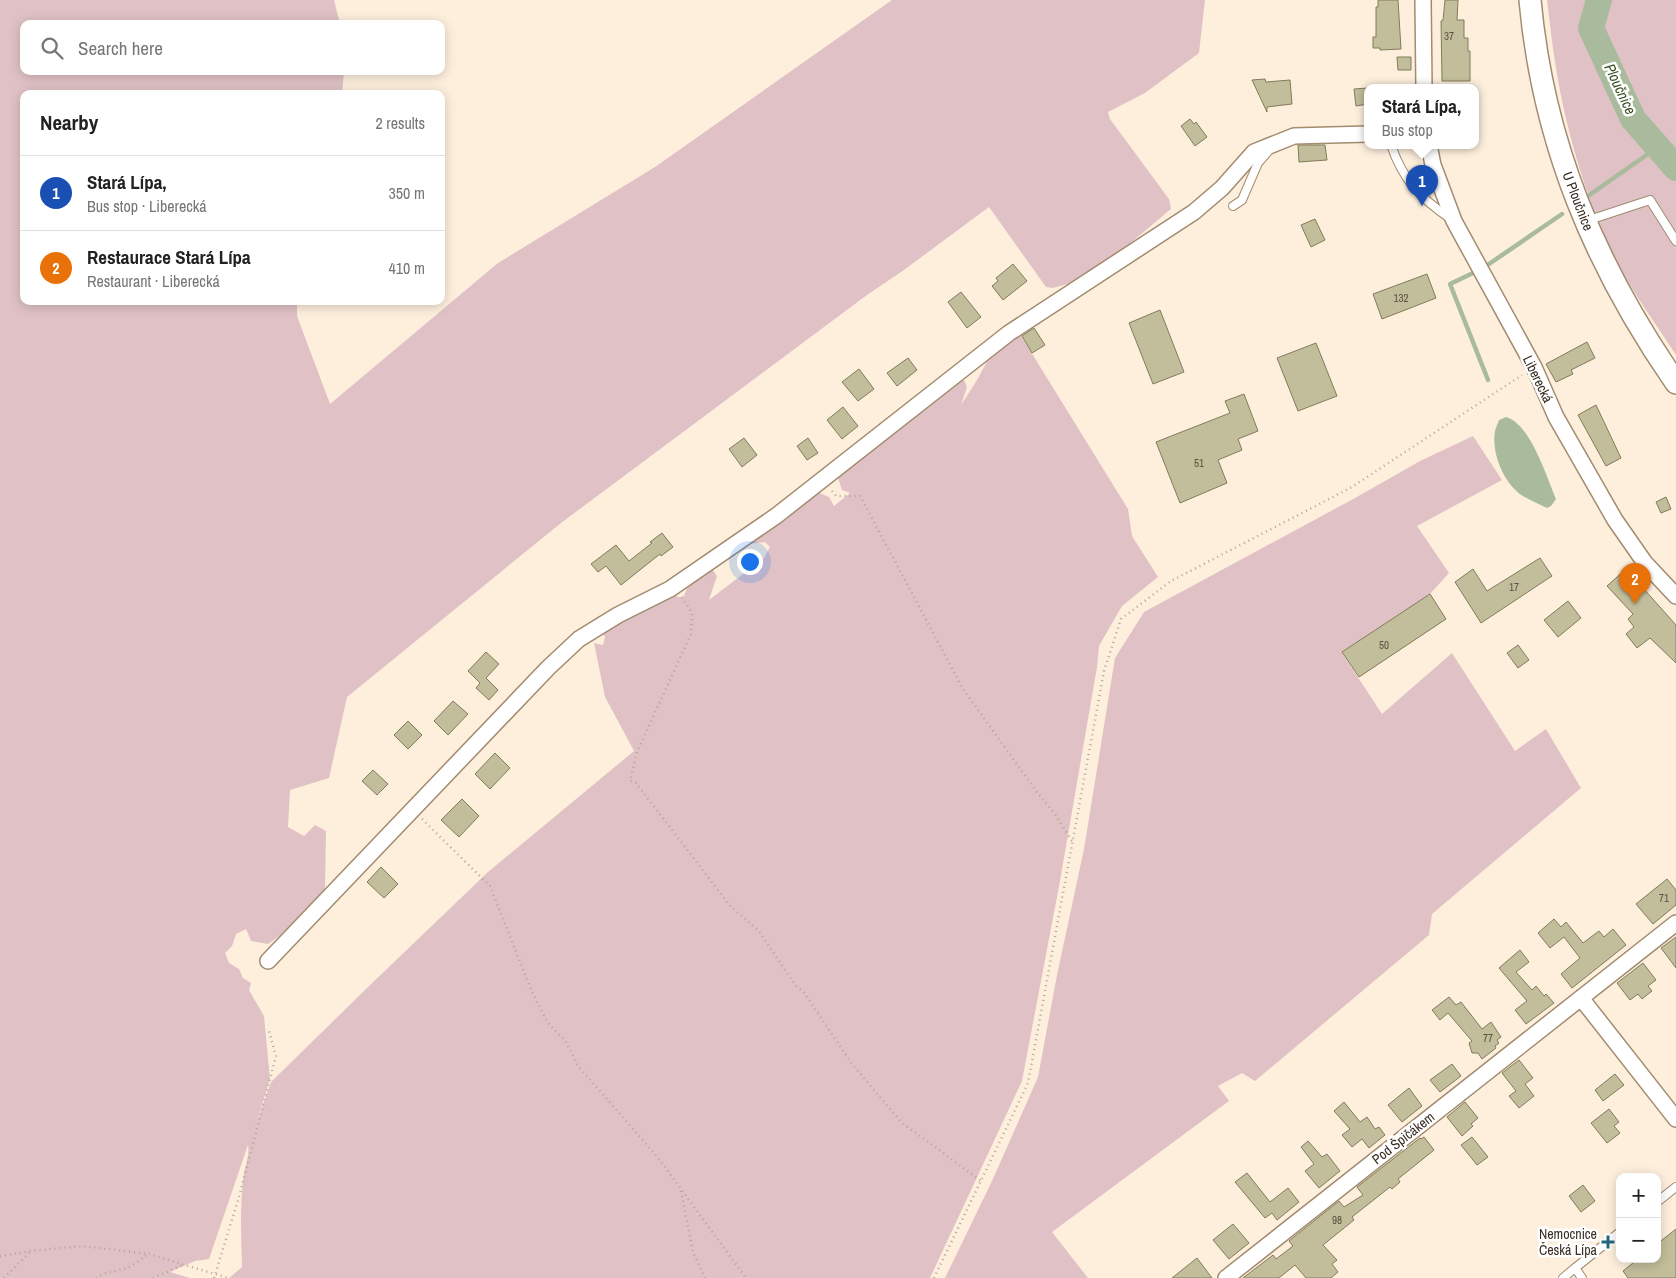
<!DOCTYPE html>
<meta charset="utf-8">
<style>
:root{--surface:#fff;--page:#f2f2f2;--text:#222;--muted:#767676;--line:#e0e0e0;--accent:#111827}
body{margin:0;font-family:"Archivo Narrow",sans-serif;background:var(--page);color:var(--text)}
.controls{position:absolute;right:15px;bottom:15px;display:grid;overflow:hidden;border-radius:10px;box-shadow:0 2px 12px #0003}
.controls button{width:45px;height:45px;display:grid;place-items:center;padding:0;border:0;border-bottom:1px solid var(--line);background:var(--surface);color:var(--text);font:25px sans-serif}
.you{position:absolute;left:749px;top:561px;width:18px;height:18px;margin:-12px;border:4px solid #fff;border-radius:50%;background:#1a73e8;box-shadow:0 0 0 8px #1a73e833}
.badge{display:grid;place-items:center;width:32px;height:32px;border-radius:50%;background:var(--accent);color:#fff;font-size:16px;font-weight:700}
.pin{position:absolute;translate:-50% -41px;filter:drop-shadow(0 1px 2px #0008)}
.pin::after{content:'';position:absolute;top:26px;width:18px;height:15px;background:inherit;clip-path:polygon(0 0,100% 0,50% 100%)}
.popup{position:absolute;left:1364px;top:84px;width:115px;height:65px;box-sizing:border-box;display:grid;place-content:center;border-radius:10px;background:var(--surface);filter:drop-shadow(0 1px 4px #0005);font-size:16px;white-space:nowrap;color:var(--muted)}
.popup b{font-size:19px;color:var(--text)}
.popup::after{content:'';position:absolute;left:50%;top:100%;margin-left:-10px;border:10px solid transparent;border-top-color:var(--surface)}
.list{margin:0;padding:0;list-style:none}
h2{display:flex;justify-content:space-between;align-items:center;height:65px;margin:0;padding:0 20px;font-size:21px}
h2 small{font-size:16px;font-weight:400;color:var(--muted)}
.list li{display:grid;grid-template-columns:32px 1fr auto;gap:15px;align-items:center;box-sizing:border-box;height:75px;padding:0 20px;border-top:1px solid var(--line)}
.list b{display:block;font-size:19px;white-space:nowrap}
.list p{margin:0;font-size:16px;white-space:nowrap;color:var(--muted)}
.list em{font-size:16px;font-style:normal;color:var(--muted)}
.icon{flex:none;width:28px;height:28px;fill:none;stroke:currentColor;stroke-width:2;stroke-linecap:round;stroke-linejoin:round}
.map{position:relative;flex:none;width:1676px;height:1278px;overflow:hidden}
.search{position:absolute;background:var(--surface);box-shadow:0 2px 12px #0003;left:20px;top:20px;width:425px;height:55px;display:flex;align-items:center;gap:12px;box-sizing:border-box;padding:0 18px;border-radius:10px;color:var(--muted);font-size:19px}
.panel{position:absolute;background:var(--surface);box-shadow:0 2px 12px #0003;left:20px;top:90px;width:425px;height:215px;border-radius:10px}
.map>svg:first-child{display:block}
.green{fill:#e0c2c6}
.water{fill:#a9bb9c}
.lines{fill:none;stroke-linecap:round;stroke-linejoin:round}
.stream{stroke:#a9bb9c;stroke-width:4.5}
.river{stroke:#a9bb9c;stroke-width:26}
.building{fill:#c2be9b;stroke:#807c5a}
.service-casing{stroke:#a28b6f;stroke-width:10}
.minor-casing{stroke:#a28b6f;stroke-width:18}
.secondary-casing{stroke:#a28b6f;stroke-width:24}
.path{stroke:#b2a596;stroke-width:2.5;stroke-dasharray:1 4;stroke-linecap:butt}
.service{stroke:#fff;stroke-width:8}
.minor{stroke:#fff;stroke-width:15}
.secondary{stroke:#fff;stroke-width:21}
.poi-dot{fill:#28677d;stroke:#fff;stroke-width:2}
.labels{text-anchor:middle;stroke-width:5;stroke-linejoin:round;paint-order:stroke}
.number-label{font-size:11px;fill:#5a5140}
.street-label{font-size:14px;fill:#372d22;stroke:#fff}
.poi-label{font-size:14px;fill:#372d22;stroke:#fff;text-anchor:end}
.water-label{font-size:15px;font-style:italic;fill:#354e1f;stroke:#fff}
</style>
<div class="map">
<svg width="1676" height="1278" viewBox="0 0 1676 1278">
<rect width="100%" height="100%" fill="#feefdd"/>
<g class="green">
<path d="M0,0H334L340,24H24V71H344L342,94H24V301H297V316L330,404L498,263L655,167L892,0H1205L1199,53L1145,93L1108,112L1110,119L1169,199L1171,209L1121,251L1078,281L1053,288L1046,287L989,207L904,270L867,295L561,523L347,697L329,778L290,790L288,827L304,836L315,825L326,831L325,891L292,927L268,944L251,941L246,929L236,934L232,946L225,953L229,963L239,969L243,978L251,983L249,990L264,1016L270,1079L256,1124L271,1082L368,987L488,872L634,751L605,697L594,643L603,645L605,637L601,631L671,595L683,598L691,579L710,566L717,576L709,600L764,558L770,547L765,542L749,544L817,492L829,497L834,506L850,493L842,490L838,478L953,385L964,380L967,387L961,405L977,380L990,356L1018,331L1128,509L1132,536L1158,577L1122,606L1099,646L1097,667L1060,881L1022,1081L930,1278H229L242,1267C241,1238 240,1209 243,1180C244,1168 250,1156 248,1145L209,1259L195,1261L170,1272L190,1278H0Z"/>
<path d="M1547,0H1676V355C1653,320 1628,286 1610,249C1585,195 1565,126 1556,68C1552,45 1550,23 1547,0Z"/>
<path d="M1473,436L1502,480L1417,526L1449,573L1430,594L1342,653L1382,714L1452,653L1515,751L1546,729L1581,788L1432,914L1429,935L1255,1081L1242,1073L1218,1086L1229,1101L1052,1232L1088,1278H945L992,1181L1038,1077L1057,975L1084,849L1115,658L1144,612L1355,498L1420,461Z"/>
</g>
<path class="water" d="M1506,417C1530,423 1547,478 1556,499L1551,506L1547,508C1539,504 1531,501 1523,496C1504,484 1491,453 1495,431C1496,427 1498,423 1499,420Z"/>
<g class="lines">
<g class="stream">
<path d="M1588,196L1658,147"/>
<path d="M1489,264L1562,214"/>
<path d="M1473,273L1450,284L1488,380"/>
</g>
<path class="river" d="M1599,0L1591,28L1633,119L1676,168"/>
</g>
<g class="building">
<path d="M1378,0H1398L1401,49L1380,50V48H1373V37H1376V7H1378Z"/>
<path d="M1445,0H1458L1457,20H1464V38H1468V51H1470V81H1442L1441,21L1443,20Z"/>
<path d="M1397,57H1411V70H1398Z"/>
<path d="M1265,79L1266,82L1290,80L1292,104L1267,107V112L1252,80Z"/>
<path d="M1368,88V104L1356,106L1354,89Z"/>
<path d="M1190,119L1194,124L1196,122L1207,137L1195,146L1181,126Z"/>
<path d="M1298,145H1325L1327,160L1299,162Z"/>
<path d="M1315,219L1325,240L1311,247L1301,225Z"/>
<path d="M1013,264L1027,281L1003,300L992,286L998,281L996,278Z"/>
<path d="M1427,274L1436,298L1382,319L1373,294Z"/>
<path d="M961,292L981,317L967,328L948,302Z"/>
<path d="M1160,310L1184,372L1153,384L1129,323Z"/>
<path d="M1034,328L1045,345L1032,353L1022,336Z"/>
<path d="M1587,342L1595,358L1571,370L1573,374L1556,382L1546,364Z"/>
<path d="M1316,343L1337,396L1298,411L1277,358Z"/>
<path d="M908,358L917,370L897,386L887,373Z"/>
<path d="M859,369L874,389L858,401L842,382Z"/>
<path d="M1244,394L1258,431L1238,439L1242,450L1218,460L1227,483L1180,503L1156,442L1230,413L1225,401Z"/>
<path d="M1596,405L1621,458L1606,466L1578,415Z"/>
<path d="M843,407L858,426L842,439L827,420Z"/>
<path d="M744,438L757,455L742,467L729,449Z"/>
<path d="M808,438L818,453L807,460L797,446Z"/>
<path d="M1666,497L1671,509L1661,513L1656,502Z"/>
<path d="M662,533L673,547L661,556L660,554L621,585L606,566L598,572L591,564L616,545L629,561L652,543L650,542Z"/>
<path d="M1540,558L1552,576L1481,623L1455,582L1473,569L1487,591Z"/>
<path d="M1626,569L1676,625V663L1650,638L1637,648L1626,634L1634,627L1628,619L1633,614L1607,586Z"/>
<path d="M1430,594L1446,619L1359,677L1342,652Z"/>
<path d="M1568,601L1581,618L1558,637L1544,620Z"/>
<path d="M1518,645L1529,660L1518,668L1507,653Z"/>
<path d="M486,652L499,664L486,678L498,690L489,700L476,688L480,683L468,671Z"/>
<path d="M453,701L468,714L448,735L434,721Z"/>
<path d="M408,721L422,735L408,749L394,735Z"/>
<path d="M495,753L510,768L490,789L475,774Z"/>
<path d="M373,770L388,784L377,795L362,781Z"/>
<path d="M462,799L479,816L459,837L441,820Z"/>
<path d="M381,867L398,884L384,898L367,882Z"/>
<path d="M1667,879L1676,890V905L1653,924L1636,904Z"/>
<path d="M1554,919L1561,927L1566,922L1583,943L1599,931L1604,937L1613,929L1626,945L1572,988L1561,974L1580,958L1564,937L1550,948L1538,933Z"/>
<path d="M1676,937V968L1661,948Z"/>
<path d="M1520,950L1529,962L1516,972L1532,990L1536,986L1544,996L1546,994L1554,1003L1526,1024L1515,1010L1527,1001L1499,968Z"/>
<path d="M1643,963L1656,980L1648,986L1652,991L1642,999L1638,994L1630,1000L1617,983Z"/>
<path d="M1449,997L1456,1005L1461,1002L1482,1029L1491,1022L1501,1037L1497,1040L1499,1043L1495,1046L1496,1048L1482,1059L1478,1053H1472L1469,1043L1472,1041L1448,1013L1440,1020L1432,1010Z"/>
<path d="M1519,1060L1533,1078L1525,1084L1534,1096L1519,1108L1509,1096L1516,1091L1502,1073Z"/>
<path d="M1452,1064L1461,1076L1440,1092L1430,1080Z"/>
<path d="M1615,1074L1624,1085L1603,1101L1595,1090Z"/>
<path d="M1409,1088L1422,1106L1402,1122L1388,1105Z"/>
<path d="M1344,1102L1360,1122L1367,1117L1375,1129L1379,1127L1385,1135L1369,1148L1362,1139L1352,1147L1342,1135L1350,1129L1334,1111Z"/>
<path d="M1465,1102L1478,1118L1471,1124L1473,1126L1462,1136L1447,1117Z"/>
<path d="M1609,1109L1619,1122L1614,1126L1620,1133L1607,1143L1591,1123Z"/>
<path d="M1424,1137L1434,1150L1398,1179L1400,1182L1392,1189L1390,1187L1352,1217L1354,1220L1323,1245L1337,1260L1332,1264L1338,1272L1331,1278H1306L1295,1265L1279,1278H1243L1273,1255L1276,1259L1293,1246L1289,1241L1339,1201L1344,1207L1363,1195L1357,1187L1420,1138L1421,1139Z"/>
<path d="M1472,1137L1488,1157L1477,1165L1461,1145Z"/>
<path d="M1308,1141L1322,1157L1327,1154L1340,1171L1319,1188L1305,1171L1314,1164L1301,1147Z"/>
<path d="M1247,1173L1270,1202L1288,1188L1299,1202L1277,1220L1272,1213L1265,1218L1235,1182Z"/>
<path d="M1583,1185L1595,1201L1581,1212L1569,1196Z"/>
<path d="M1233,1224L1249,1243L1229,1259L1213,1240Z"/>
<path d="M1676,1229V1278H1628L1623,1271L1638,1259H1657V1244Z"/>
<path d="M1197,1258L1212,1278H1172Z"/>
</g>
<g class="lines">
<g class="service-casing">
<g id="service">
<path d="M1391,145C1403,180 1420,198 1451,219"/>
<path d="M1233,206L1242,200L1258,163L1271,148"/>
<path d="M1586,221L1650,200L1676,241"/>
<path d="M1657,1202L1676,1187"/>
<path d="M1563,1278L1575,1268"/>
<path d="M1582,1278L1575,1268L1620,1232"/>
</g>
</g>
<g class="minor-casing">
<g id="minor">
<path d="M1423,0L1424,87"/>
<path d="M1429,145L1433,165L1454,221L1534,367L1556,417L1615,520L1645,563L1676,596"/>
<path d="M268,961L548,668L579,639L618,615L670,589L776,516L1009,333L1194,212L1222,188L1254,152L1294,136L1368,134"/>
<path d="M1581,998L1676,1119"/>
<path d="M1226,1278L1676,923"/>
</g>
</g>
<g class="secondary-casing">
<path id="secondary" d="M1530,0C1543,143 1595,266 1676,383"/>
</g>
<g class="path">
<path d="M832,491L836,496H860L963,689L1036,791L1055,814L1072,841"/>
<path d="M682,597L692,613L691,634L637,752L630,781L636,783L731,907L758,930L796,986L803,991L852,1064L901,1122L981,1181"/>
<path d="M422,819L490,886L532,992L548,1023L566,1042L579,1067L659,1159L746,1278"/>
<path d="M681,1191L693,1252L705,1278"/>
<path d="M0,1256L31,1251L82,1246L149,1254L228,1278"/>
<path d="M4,1278L31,1251"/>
<path d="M96,1278L103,1274L128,1268L147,1255"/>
<path d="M153,1278L185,1264"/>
<path d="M214,1278L239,1197L276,1056L268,1028"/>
<path d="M934,1278L1028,1083L1104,671L1121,619L1171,581L1352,487L1522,375"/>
</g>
<use href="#service" class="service"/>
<use href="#minor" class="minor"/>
<use href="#secondary" class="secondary"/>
</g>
<path class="poi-dot" d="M1605.5 1234.5h5v5h5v5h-5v5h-5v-5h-5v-5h5z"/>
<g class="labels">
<g class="number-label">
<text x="1449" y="40">37</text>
<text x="1401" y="302">132</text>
<text x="1199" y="467">51</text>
<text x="1514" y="591">17</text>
<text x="1384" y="649">50</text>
<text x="1664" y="902">71</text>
<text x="1488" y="1042">77</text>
<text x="1337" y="1224">98</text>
</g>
<g class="street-label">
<text transform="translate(1578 201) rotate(69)" y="5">U Ploučnice</text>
<text transform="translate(1538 379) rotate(64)" y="5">Liberecká</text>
<text transform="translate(1403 1138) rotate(-38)" y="5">Pod Špičákem</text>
</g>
<g class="poi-label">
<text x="1597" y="1239">Nemocnice<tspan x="1597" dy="16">Česká Lípa</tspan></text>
</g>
<g class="water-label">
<text transform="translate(1620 89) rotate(65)" y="5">Ploučnice</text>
</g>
</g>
</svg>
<div class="controls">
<button>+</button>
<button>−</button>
</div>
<div class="you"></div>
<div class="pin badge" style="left:1422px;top:206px;background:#1a4fb4">1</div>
<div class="popup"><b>Stará Lípa,</b>Bus stop</div>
<div class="pin badge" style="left:1635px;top:604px;background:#e8710a">2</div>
<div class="search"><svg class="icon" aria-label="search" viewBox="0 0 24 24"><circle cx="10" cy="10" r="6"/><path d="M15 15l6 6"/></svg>Search here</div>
<section class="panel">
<h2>Nearby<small>2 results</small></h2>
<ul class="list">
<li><span class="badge" style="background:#1a4fb4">1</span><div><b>Stará Lípa,</b><p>Bus stop · Liberecká</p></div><em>350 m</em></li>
<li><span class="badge" style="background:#e8710a">2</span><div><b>Restaurace Stará Lípa</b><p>Restaurant · Liberecká</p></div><em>410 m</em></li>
</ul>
</section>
</div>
